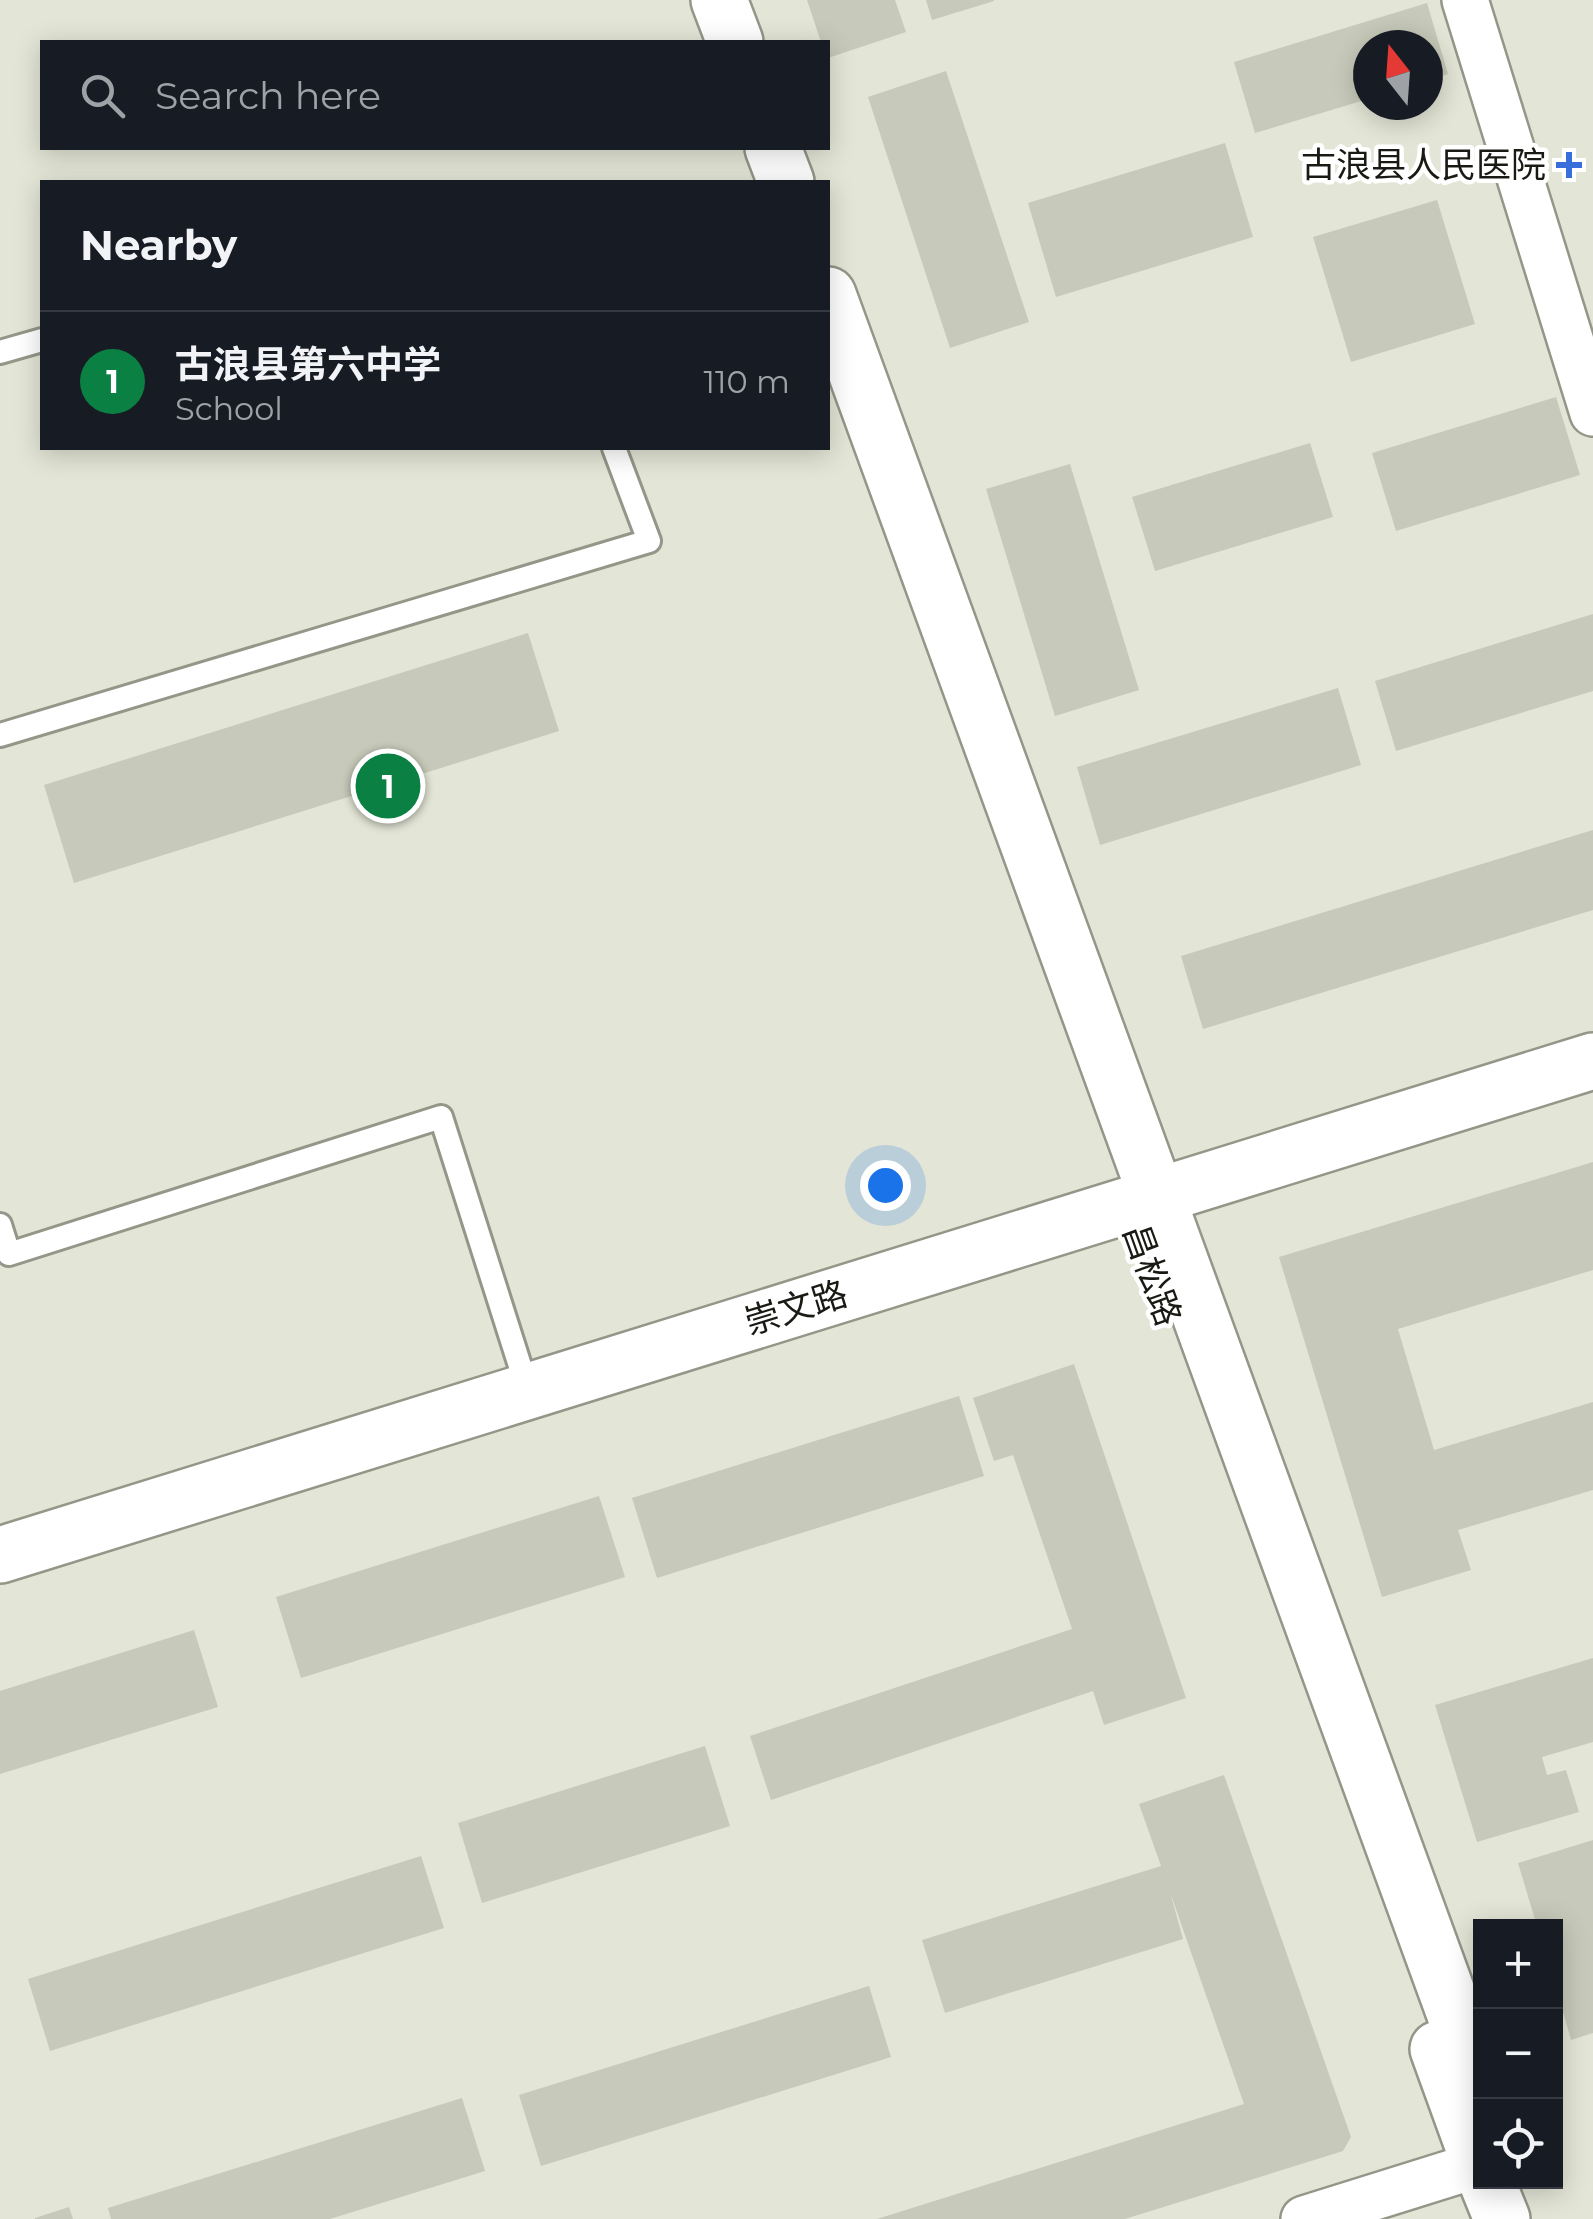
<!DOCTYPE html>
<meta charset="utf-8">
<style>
:root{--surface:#171b24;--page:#242831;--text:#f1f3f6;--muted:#9ea1a6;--line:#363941;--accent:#0b8043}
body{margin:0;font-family:Montserrat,"Noto Sans SC",sans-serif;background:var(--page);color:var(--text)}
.controls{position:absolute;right:30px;bottom:30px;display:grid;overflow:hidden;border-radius:0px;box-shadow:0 5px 25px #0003}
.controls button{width:90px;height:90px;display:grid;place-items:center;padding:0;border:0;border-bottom:2px solid var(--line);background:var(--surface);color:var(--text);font:50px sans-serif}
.compass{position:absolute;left:1353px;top:30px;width:90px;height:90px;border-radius:50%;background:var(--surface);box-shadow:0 5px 25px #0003;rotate:343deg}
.you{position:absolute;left:885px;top:1185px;width:35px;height:35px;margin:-25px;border:8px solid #fff;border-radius:50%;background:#1a73e8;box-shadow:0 0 0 15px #1a73e833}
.badge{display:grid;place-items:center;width:65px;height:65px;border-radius:50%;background:var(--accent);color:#fff;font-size:32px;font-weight:700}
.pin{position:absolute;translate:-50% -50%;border:5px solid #fff;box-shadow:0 2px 10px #0006}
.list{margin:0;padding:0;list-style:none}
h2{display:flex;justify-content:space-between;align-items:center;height:130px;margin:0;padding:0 40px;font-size:42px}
h2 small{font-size:32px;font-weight:400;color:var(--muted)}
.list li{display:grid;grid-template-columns:65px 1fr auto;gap:30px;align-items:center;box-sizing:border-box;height:140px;padding:0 40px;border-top:2px solid var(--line)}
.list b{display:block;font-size:38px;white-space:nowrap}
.list p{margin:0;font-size:32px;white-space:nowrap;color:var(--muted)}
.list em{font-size:32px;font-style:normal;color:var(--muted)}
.icon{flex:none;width:55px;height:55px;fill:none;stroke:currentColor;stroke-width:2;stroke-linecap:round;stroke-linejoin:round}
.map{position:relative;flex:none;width:1593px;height:2219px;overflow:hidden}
.search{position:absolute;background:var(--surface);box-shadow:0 5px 25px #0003;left:40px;top:40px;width:790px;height:110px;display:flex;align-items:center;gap:25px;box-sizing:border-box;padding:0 35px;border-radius:0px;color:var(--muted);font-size:38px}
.panel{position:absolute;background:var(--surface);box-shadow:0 5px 25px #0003;left:40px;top:180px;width:790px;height:270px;border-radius:0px}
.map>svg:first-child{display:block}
.building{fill:#c7c9ba}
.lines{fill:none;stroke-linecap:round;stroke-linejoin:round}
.service-casing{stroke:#949688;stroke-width:28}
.minor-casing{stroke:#949688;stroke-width:50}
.tertiary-casing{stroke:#949688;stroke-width:60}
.secondary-casing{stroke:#949688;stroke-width:60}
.service{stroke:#fff;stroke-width:22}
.minor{stroke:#fff;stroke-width:45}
.tertiary{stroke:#fff;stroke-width:55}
.secondary{stroke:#fff;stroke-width:55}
.poi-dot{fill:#386ddc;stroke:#fff;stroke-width:4}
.labels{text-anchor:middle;stroke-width:9;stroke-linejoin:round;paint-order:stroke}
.poi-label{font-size:35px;fill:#1a1a15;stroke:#fff;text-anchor:end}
.street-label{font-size:35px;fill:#1a1a15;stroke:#fff}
</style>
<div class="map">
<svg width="1593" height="2219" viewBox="0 0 1593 2219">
<rect width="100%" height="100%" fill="#e3e5d6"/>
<g class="building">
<path d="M807,0H895L906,32L828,58V42H821Z"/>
<path d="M926,0H994V1L932,20Z"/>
<path d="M1427,3L1448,74L1428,81V45H1368V99L1255,133L1234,62Z"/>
<path d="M946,71L1029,322L950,348L868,97Z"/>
<path d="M1225,143L1253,237L1056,297L1028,203Z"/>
<path d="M1437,200L1475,324L1351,362L1313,237Z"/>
<path d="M1556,397L1580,475L1396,531L1372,453Z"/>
<path d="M1310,443L1333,517L1155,571L1132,497Z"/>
<path d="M1070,464L1139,690L1055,716L986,489Z"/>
<path d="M1593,614V691L1396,751L1375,681Z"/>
<path d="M528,633L559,731L74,883L44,785Z"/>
<path d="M1338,688L1361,765L1100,845L1077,767Z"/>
<path d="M1593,830V910L1203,1029L1181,956Z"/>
<path d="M1593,1162V1270L1398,1329L1434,1450L1593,1402V1490L1458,1530L1471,1570L1382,1597L1279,1257Z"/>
<path d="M1074,1364L1186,1698L1104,1725L1093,1691L771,1800L750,1736L1072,1629L1013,1455L994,1461L973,1398Z"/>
<path d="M959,1396L984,1476L657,1578L632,1498Z"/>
<path d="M599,1496L625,1577L301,1678L276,1597Z"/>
<path d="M194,1630L218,1707L0,1774V1691Z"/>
<path d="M1593,1658V1742L1542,1757L1547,1775L1566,1770L1579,1812L1477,1842L1435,1705Z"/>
<path d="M705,1746L730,1826L482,1903L458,1823Z"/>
<path d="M1224,1775L1351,2137L1343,2151L1125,2219H877L1244,2104L1170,1892L1183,1939L945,2013L922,1940L1161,1866L1139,1804Z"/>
<path d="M1593,1840V2033L1571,2040L1556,1987V1926H1537L1518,1863Z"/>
<path d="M421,1856L444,1928L50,2051L28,1979Z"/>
<path d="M869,1986L891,2057L541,2166L519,2095Z"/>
<path d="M462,2098L485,2171L330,2219H111L108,2208Z"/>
<path d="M69,2207L73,2219H35V2218Z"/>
</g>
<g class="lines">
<g class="service-casing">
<g id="service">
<path d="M0,352L42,340"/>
<path d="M0,735L649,541L614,448"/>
<path d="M0,1225L9,1254L441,1117L528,1391"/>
</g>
</g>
<g class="minor-casing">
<g id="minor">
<path d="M1465,0L1593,413"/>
<path d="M1304,2219L1480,2164"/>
</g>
</g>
<g class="tertiary-casing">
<path id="tertiary" d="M0,1555L1593,1061"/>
</g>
<g class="secondary-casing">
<g id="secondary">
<path d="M719,0L735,42"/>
<path d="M773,148L786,182"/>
<path d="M828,295L1480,2083"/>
<path d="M1438,2049L1480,2165"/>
<path d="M1487,2182L1502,2219"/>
</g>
</g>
<use href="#service" class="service"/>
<use href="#minor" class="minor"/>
<use href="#tertiary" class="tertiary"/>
<use href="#secondary" class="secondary"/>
</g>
<path class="poi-dot" d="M1564 150h10v10h10v10h-10v10h-10v-10h-10v-10h10z"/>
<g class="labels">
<g class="poi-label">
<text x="1546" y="177">古浪县人民医院</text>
</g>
<g class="street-label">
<text transform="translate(1152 1275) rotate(70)" y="12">昌松路</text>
<text transform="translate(796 1308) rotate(-17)" y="12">崇文路</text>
</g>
</g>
</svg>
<div class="controls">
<button>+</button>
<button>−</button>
<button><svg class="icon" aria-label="locate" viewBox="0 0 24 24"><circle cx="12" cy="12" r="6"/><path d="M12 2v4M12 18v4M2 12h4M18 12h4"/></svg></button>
</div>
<svg class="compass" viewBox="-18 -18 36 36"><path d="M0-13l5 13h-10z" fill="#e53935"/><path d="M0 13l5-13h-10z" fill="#9ea1a6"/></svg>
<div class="you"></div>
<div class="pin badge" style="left:388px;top:786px">1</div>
<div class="search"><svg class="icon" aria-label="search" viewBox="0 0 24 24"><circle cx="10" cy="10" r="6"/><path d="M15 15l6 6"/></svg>Search here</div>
<section class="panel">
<h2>Nearby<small></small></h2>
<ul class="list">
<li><span class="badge">1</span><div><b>古浪县第六中学</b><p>School</p></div><em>110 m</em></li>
</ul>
</section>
</div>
